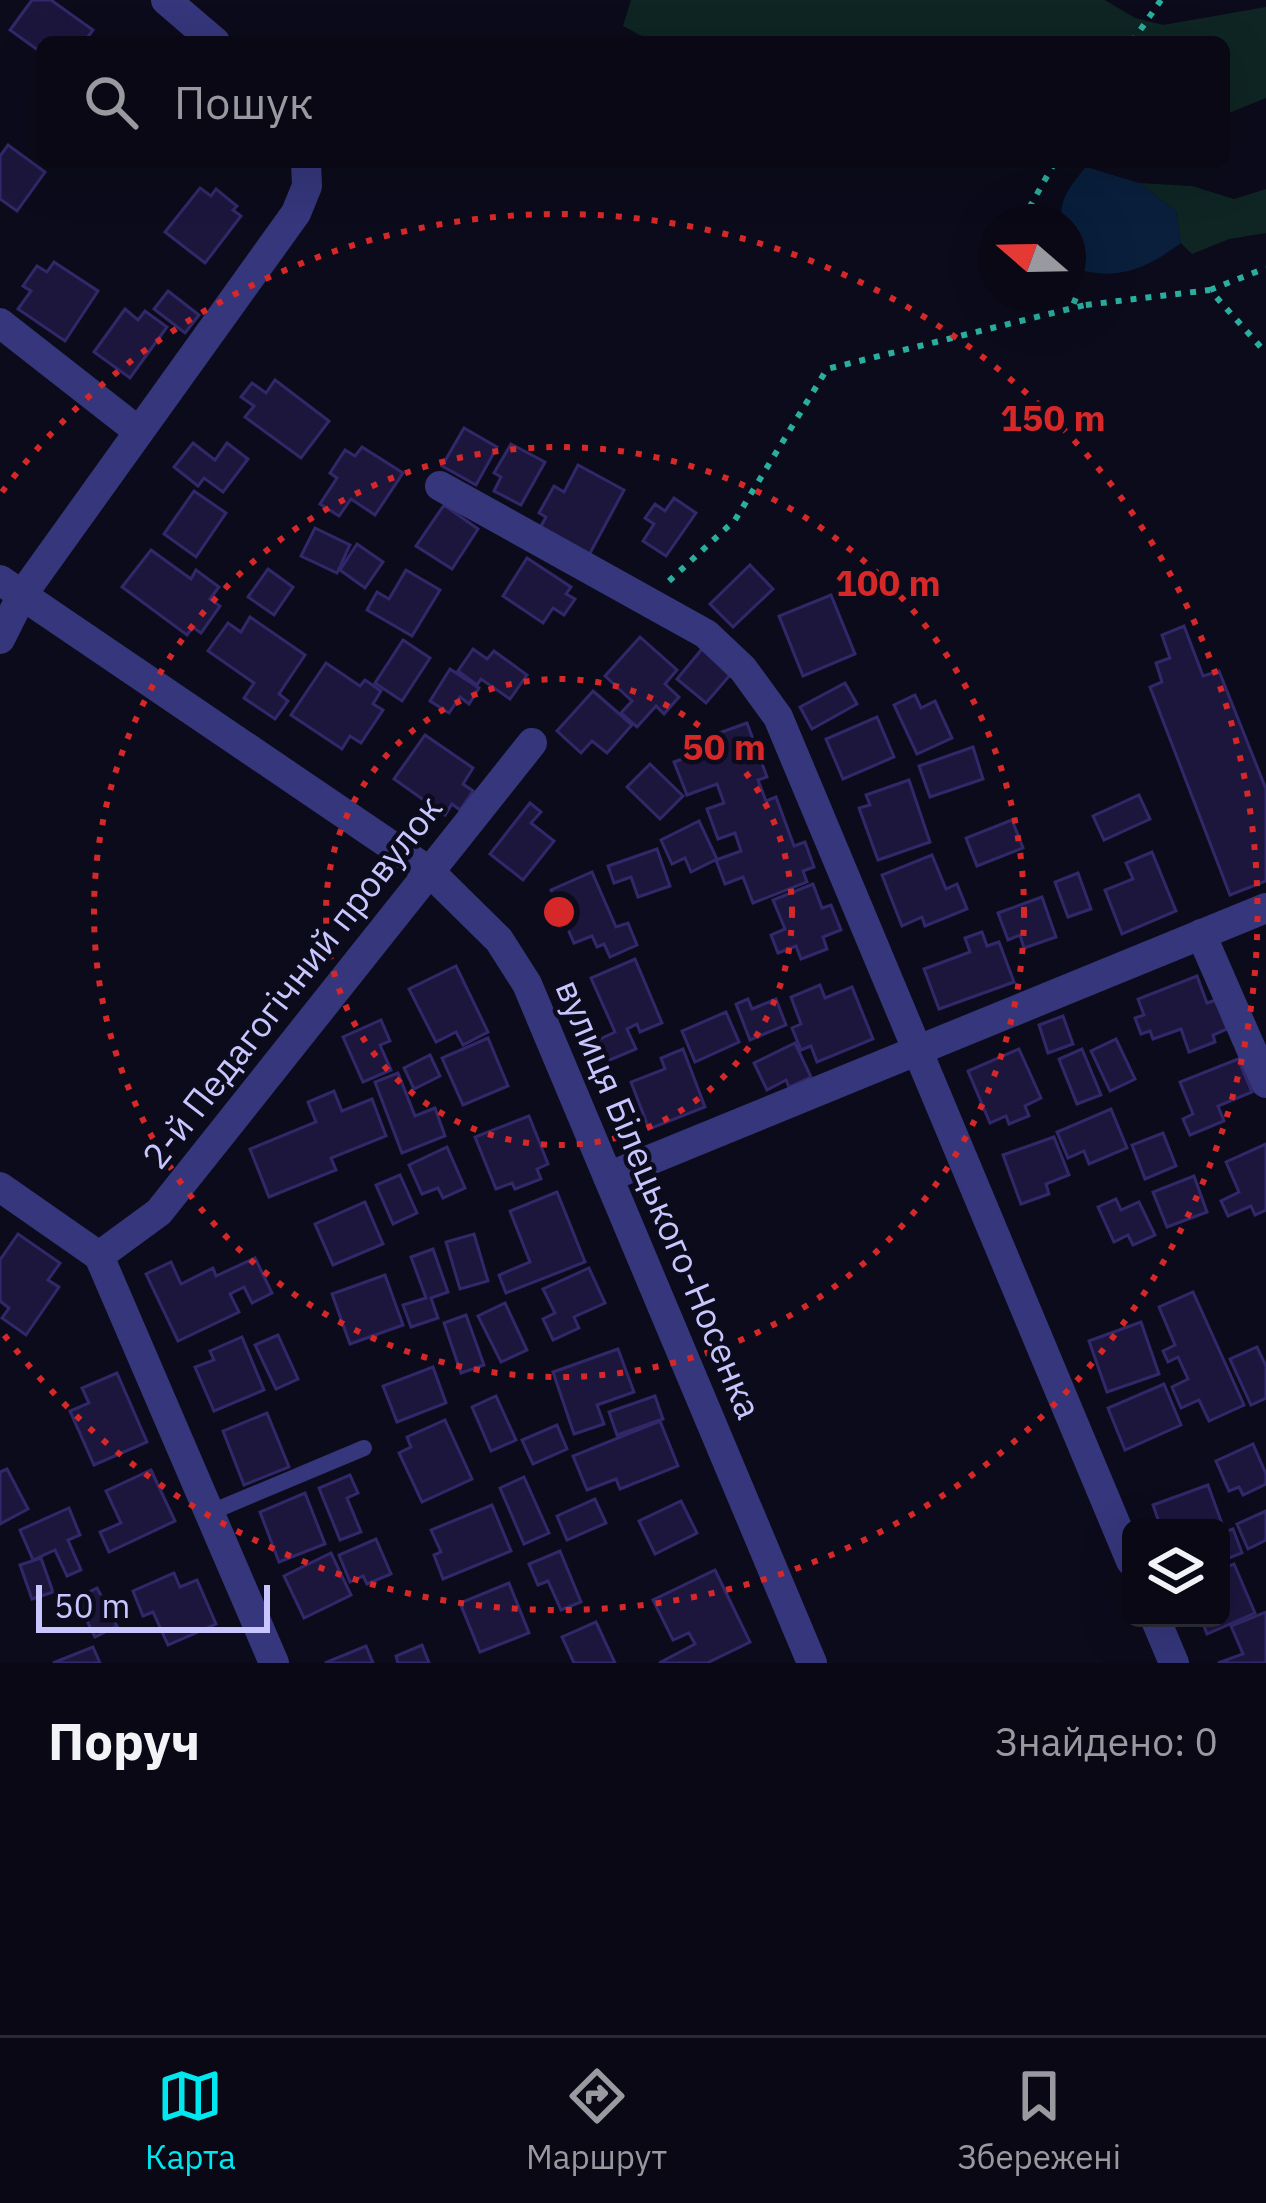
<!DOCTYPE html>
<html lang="uk">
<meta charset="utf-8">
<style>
:root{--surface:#090814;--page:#171622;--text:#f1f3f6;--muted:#999aa0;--line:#292934;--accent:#00e7f0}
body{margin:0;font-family:"IBM Plex Sans",sans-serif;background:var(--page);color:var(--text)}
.controls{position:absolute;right:36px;bottom:36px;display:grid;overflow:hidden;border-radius:18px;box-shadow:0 12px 48px #0002}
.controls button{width:108px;height:108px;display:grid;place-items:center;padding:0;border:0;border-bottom:3px solid var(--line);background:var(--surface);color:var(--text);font:60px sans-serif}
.compass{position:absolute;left:978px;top:204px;width:108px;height:108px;border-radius:50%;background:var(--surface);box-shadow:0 12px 48px #0002;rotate:290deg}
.scale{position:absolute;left:36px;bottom:30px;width:234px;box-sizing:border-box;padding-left:12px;border:6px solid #c8c5ff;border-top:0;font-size:33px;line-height:42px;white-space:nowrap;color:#c8c5ff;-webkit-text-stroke:9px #0c0b1b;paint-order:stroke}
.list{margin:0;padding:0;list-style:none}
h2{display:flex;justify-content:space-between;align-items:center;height:156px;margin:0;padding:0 48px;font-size:51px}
h2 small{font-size:39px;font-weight:400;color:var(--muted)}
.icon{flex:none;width:66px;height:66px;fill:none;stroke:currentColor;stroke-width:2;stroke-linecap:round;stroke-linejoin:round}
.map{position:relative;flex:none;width:1266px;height:1663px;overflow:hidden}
.search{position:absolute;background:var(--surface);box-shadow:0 12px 48px #0002;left:36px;right:36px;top:36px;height:132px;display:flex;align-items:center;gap:30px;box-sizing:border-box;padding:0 42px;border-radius:18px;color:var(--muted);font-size:45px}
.sheet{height:372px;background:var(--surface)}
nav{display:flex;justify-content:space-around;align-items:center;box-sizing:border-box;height:168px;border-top:3px solid var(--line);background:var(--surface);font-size:33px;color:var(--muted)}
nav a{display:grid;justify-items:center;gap:6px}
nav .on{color:var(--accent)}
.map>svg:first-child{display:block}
.green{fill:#0e2523}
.water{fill:#091f3c}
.building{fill:#1c163d;stroke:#312869;stroke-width:3}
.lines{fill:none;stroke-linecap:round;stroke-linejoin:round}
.path{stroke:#2aae9d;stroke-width:6;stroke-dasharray:6 9;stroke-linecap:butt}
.lane{stroke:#35367b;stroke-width:16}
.street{stroke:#35367b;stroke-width:30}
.ring{fill:none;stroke:#d62828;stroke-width:6;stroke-dasharray:6 12}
.labels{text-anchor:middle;stroke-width:9;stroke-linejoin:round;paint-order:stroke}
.street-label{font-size:36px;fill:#c8c5ff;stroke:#0c0b1b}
.centre{fill:#d62828;stroke:#0c0b1b;stroke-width:6}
.ring-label{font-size:36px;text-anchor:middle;font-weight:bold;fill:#d62828;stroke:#0c0b1b;stroke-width:9;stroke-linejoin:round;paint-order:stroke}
</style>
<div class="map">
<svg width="1266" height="1663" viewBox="0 0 1266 1663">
<rect width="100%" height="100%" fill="#0c0b1b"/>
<g class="green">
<path d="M631,0H1105L1135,18L1163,25L1266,7V98L1224,115V42H653L623,26Z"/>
<path d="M1139,183L1192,186L1234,199L1266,189V233L1229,239L1192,254L1181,243L1176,211Z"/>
</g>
<path class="water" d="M1086,167L1139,183L1176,211L1181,243C1146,269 1116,282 1073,268L1068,222H1062C1058,199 1072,184 1086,167Z"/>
<g class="building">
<path d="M32,0H51L93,30L84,42H42V53L10,30Z"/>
<path d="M8,145L45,172L17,211L0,199V156Z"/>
<path d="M200,188L211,196L216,189L237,206L233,210L241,216L205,263L165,232Z"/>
<path d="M54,262L98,291L65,341L18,309L31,291L23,286L37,266L47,272Z"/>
<path d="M168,291L199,315L185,333L154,309Z"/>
<path d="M125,309L138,320L145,311L167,327L130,378L94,352Z"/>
<path d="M275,380L329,421L301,458L245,417L254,406L241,397L252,383L266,393Z"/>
<path d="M464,428L497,447L476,485L442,466Z"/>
<path d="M193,443L215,460L227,443L248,459L223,492L204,478L198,486L174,467Z"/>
<path d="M511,444L545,462L521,505L494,491L501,477L494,473Z"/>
<path d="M362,447L403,473L375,515L351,499L339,516L320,504L337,478L330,473L345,450L355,456Z"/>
<path d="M578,465L624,490L589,555L540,528L546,517L539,513L554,486L564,492Z"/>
<path d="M194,491L226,513L196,557L164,534Z"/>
<path d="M674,498L696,513L666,556L643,541L654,524L645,518L655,504L665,511Z"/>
<path d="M444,505L478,529L452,569L416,546Z"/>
<path d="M315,528L350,545L337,573L301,556Z"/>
<path d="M357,544L383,562L365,588L340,570Z"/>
<path d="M151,550L191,579L196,570L219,587L210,599L220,606L201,633L193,627L187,635L122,587Z"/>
<path d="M527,558L571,587L566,594L575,599L564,615L553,608L543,623L503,596Z"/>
<path d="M750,565L773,589L733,627L710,604Z"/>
<path d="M268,569L293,587L274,615L248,597Z"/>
<path d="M406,570L440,590L412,636L367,610L377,592L389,599Z"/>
<path d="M831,595L855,654L803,676L779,616Z"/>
<path d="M250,617L305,655L279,694L288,701L275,719L244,698L254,683L208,651L228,623L241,632Z"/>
<path d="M1184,626L1203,676L1219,671L1266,789V881L1230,895L1150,687L1162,682L1156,663L1170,658L1162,635Z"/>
<path d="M640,637L677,670L665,684L679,697L664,714L656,706L637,727L621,713L632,701L605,676Z"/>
<path d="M403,640L430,658L402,701L375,683Z"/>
<path d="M473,649L487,659L494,651L527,675L510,699L481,679L477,685L458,671Z"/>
<path d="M702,649L731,674L706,703L677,679Z"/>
<path d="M326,663L360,686L365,680L381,691L373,704L383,710L361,743L350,736L342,749L291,715Z"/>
<path d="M450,669L479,688L469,704L460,697L449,713L430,701Z"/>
<path d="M845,683L857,704L812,729L800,707Z"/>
<path d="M593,691L632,725L607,753L592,741L581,753L557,731Z"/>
<path d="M915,695L921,708L935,701L952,738L917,754L894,705Z"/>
<path d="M877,717L894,757L843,779L826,739Z"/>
<path d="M747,723L767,777L758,780L766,801L776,797L794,846L805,842L814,867L803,871L807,882L753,903L743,877L725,884L716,860L741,851L735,833L718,839L707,809L724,803L717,784L687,795L674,762L715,747L711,736Z"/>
<path d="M425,735L473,768L463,784L473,791L460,810L452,804L445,815L394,779Z"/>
<path d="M973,747L983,779L930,797L919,766Z"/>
<path d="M650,764L683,796L660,819L627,787Z"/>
<path d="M909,780L930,842L878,860L859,808L870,805L866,795Z"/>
<path d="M1139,795L1150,819L1104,840L1093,816Z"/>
<path d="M530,803L541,812L531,823L554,841L523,880L490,854Z"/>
<path d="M1012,820L1023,848L977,866L966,838Z"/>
<path d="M699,821L717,859L691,872L685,858L672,864L661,840Z"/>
<path d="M657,849L670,886L638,897L631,877L614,883L608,866Z"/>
<path d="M1152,852L1176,911L1122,934L1105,890L1133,879L1126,863Z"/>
<path d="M932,855L946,889L957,884L967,909L925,926L922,917L902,926L882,875Z"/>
<path d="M592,872L616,927L628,923L637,945L610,957L604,944L597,947L592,936L574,943L551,890Z"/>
<path d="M1078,873L1091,909L1068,917L1055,882Z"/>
<path d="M813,884L822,908L831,905L841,930L823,937L827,949L801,959L796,946L778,953L771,935L785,929L773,900Z"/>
<path d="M1042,897L1056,937L1024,948L1020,935L1008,940L998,913Z"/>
<path d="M982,932L987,946L999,942L1014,982L939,1009L924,969L970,952L965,938Z"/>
<path d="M635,959L662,1023L640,1032L637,1024L627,1029L636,1049L605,1062L596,1041L615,1032L591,978Z"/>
<path d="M456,966L488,1032L463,1045L456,1032L436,1042L409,989Z"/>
<path d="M1197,976L1207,1003L1216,1000L1227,1029L1213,1035L1215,1042L1189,1052L1181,1029L1153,1039L1150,1031L1141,1034L1135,1018L1144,1015L1138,999Z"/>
<path d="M820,985L825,998L852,987L873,1039L817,1062L811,1046L801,1050L792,1028L801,1024L791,997Z"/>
<path d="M748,999L752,1009L776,999L786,1025L750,1040L736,1004Z"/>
<path d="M726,1012L739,1042L695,1062L682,1031Z"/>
<path d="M1063,1016L1073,1044L1048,1053L1039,1025Z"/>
<path d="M381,1020L390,1041L380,1045L391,1070L363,1082L343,1037Z"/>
<path d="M488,1038L508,1086L463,1105L442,1058Z"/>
<path d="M1116,1039L1135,1079L1110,1091L1091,1051Z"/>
<path d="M795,1043L811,1077L789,1087L786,1080L767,1090L754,1063Z"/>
<path d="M683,1049L705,1107L649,1129L631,1082L665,1069L661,1058Z"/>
<path d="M1019,1049L1041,1098L1025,1106L1029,1116L1009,1124L1006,1116L990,1123L968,1071Z"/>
<path d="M1082,1049L1101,1095L1077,1104L1059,1059Z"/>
<path d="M430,1055L440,1076L414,1089L404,1068Z"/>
<path d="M1238,1059L1252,1092L1218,1106L1224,1121L1190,1135L1183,1119L1193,1114L1180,1082Z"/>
<path d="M398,1073L415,1116L435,1108L445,1136L402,1153L375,1082Z"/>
<path d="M334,1091L342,1111L372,1099L386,1136L331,1158L336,1170L269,1197L250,1149L316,1122L308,1102Z"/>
<path d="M1111,1109L1127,1148L1089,1164L1084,1151L1068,1158L1057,1132Z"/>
<path d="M529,1116L548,1164L537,1169L541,1179L515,1189L512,1183L496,1189L475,1137Z"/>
<path d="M1163,1133L1176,1166L1145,1179L1132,1145Z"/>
<path d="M1054,1137L1069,1175L1046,1184L1049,1194L1021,1204L1003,1155Z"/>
<path d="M1266,1144V1210L1255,1215L1251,1206L1228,1216L1221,1201L1239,1192L1226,1162Z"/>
<path d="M447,1147L465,1188L443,1198L438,1188L422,1194L409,1165Z"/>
<path d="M400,1175L417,1213L393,1224L376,1185Z"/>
<path d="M1194,1176L1207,1212L1167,1227L1153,1192Z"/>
<path d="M557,1192L585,1262L506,1293L499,1275L530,1262L510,1211Z"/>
<path d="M1116,1199L1121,1210L1139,1202L1155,1235L1133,1245L1128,1235L1114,1242L1098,1207Z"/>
<path d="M365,1202L383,1244L333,1265L315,1224Z"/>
<path d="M18,1234L60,1263L48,1280L59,1287L26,1335L2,1318L9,1308L0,1301V1260Z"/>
<path d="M474,1234L488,1281L460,1289L446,1242Z"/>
<path d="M433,1249L448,1292L431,1298L438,1318L411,1327L403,1305L426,1298L411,1257Z"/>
<path d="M255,1258L272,1293L252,1303L244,1287L230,1294L239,1312L178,1341L146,1274L171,1262L181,1284L213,1268L216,1276Z"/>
<path d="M589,1268L605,1303L574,1317L579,1328L553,1340L543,1319L555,1313L543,1289Z"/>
<path d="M385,1275L403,1325L350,1344L332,1294Z"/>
<path d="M1193,1292L1244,1405L1209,1421L1199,1400L1181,1408L1172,1387L1188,1379L1178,1357L1168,1362L1163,1351L1175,1345L1159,1307Z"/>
<path d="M505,1303L527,1350L501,1362L478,1316Z"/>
<path d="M466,1315L484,1365L461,1373L444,1323Z"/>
<path d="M1141,1322L1159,1374L1107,1392L1089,1341Z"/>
<path d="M278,1335L298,1379L276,1389L255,1345Z"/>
<path d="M242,1337L264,1390L214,1411L195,1367L214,1360L210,1351Z"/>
<path d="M1257,1347L1266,1366V1398L1251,1405L1230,1359Z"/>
<path d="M618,1349L634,1392L597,1405L604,1424L574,1434L553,1372Z"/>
<path d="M433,1367L446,1403L397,1422L383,1386Z"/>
<path d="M117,1373L147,1442L94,1465L70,1411L89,1403L82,1388Z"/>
<path d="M1164,1384L1181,1425L1125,1450L1108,1408Z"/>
<path d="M496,1396L516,1440L491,1451L472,1407Z"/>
<path d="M655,1396L663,1419L617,1435L609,1412Z"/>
<path d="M267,1413L289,1467L244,1485L223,1431Z"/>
<path d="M445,1420L472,1479L422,1502L399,1453L411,1447L407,1437Z"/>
<path d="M660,1421L678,1466L620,1489L616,1479L587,1490L573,1456Z"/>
<path d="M557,1425L567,1449L533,1464L522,1440Z"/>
<path d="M1253,1444L1266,1474V1484L1243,1495L1239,1487L1229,1491L1216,1461Z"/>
<path d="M7,1469L28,1509L0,1524V1472Z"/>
<path d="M151,1470L175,1521L109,1552L100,1532L121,1523L106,1491Z"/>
<path d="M350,1475L358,1493L347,1498L361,1532L340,1540L319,1488Z"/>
<path d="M524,1477L549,1533L524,1544L500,1488Z"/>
<path d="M1208,1485L1225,1532L1233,1529L1242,1553L1221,1561V1528H1161L1153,1505Z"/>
<path d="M305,1493L325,1544L279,1562L260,1512Z"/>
<path d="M595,1499L606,1523L567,1540L557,1516Z"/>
<path d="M681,1501L697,1533L655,1554L639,1521Z"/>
<path d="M492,1505L511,1551L443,1579L434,1555L441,1552L431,1530Z"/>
<path d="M69,1508L80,1535L68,1540L81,1570L67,1576L55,1550L33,1560L20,1530Z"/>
<path d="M1266,1511V1540L1248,1549L1237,1524Z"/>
<path d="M376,1539L391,1574L367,1584L363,1576L350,1582L339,1555Z"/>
<path d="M560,1551L581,1602L561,1610L548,1581L538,1585L529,1564Z"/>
<path d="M331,1553L351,1595L304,1618L284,1576Z"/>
<path d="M41,1558L53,1592L32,1599L20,1565Z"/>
<path d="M1234,1564L1255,1613L1207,1634L1201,1618H1221V1570Z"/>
<path d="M715,1570L750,1642L707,1663H659L695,1644L689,1633L673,1640L653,1600Z"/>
<path d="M174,1573L180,1587L197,1580L216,1624L168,1645L153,1612L143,1616L133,1591Z"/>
<path d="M509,1583L529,1633L480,1652L460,1603Z"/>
<path d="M97,1588L117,1626L95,1637L76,1599Z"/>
<path d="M1266,1612V1663H1218L1243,1654L1231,1626Z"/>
<path d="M596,1622L615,1663H574L562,1637Z"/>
<path d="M422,1645L429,1663H398L396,1656Z"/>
<path d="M366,1646L373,1663H325Z"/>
<path d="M93,1647L100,1663H53Z"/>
</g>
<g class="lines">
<g class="path">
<path d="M1132,42L1161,0"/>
<path d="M1029,222L1028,210L1055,162"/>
<path d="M1210,290L1266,268"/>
<path d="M1058,294L1085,305L1210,290L1266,353"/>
<path d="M669,581L735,520L827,369L1085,305"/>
</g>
<path class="lane" d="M209,1513L364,1448"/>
<g class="street">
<path d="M166,0L215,42"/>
<path d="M0,323L138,431"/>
<path d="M440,486L706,634L743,669L778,717L1131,1561"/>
<path d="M0,580L430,872L499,940L527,984L812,1663"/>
<path d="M0,639L22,595L296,213L307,186L306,162"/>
<path d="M1201,934L1266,1083"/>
<path d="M608,1177L1266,908"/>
<path d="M0,1187L99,1256L274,1663"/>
<path d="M99,1256L159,1212L532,743"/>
<path d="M1155,1618L1174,1663"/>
</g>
</g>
<g class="ring">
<circle cx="559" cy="912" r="233"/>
<circle cx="559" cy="912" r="465"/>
<path d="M2 492A698 698 0 1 1 2 1332"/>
</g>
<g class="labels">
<g class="street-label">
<text transform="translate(292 982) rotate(-52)" y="13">2-й Педагогічний провулок</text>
<text transform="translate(659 1199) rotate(67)" y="13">вулиця Білецького-Носенка</text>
</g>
</g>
<circle cx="559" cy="912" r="18" class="centre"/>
<g class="ring-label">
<text x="1053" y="431">150 m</text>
<text x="888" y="596">100 m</text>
<text x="724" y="760">50 m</text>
</g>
</svg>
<div class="controls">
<button><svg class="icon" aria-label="layers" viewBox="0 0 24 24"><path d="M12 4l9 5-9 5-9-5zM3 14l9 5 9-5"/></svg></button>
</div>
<svg class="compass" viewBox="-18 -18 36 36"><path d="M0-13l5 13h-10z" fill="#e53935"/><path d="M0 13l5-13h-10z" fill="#999aa0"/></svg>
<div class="scale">50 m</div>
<div class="search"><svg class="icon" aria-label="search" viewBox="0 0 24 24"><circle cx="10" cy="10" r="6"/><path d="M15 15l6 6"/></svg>Пошук</div>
</div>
<section class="sheet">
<h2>Поруч<small>Знайдено: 0</small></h2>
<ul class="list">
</ul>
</section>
<nav>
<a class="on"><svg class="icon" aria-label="map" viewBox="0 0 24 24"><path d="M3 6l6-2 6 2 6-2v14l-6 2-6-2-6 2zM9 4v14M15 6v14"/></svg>Карта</a>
<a><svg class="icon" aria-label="directions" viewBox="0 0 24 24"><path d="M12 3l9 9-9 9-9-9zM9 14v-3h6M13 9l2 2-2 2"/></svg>Маршрут</a>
<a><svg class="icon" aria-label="saved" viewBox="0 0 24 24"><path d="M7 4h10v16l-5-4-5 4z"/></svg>Збережені</a>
</nav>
